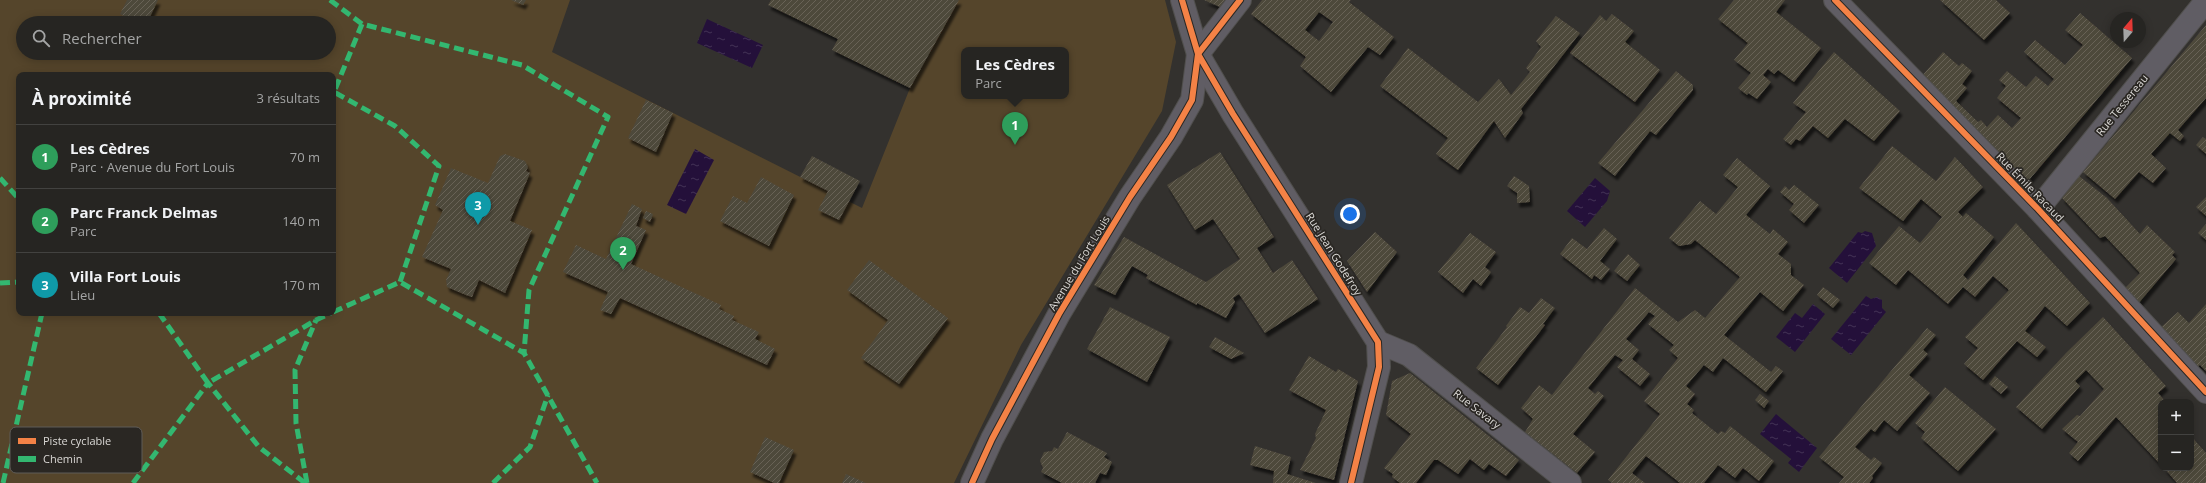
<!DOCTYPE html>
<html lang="fr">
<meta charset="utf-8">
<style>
:root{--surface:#262522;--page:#32312f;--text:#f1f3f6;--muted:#a4a5a5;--line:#424240;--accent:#db2777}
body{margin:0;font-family:"Open Sans",sans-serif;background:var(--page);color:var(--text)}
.controls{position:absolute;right:12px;bottom:12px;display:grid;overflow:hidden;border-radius:8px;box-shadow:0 2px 10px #0003}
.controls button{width:36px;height:36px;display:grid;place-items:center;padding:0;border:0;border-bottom:1px solid var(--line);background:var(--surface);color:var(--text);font:20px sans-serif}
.compass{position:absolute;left:2110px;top:12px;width:36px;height:36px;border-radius:50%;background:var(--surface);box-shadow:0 2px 10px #0003;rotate:19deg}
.you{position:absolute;left:1350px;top:214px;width:14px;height:14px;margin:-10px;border:3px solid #fff;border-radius:50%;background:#1a73e8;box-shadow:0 0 0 6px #1a73e833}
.badge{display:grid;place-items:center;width:26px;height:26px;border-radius:50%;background:var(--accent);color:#fff;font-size:13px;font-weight:700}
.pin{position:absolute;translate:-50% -33px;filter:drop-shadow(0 1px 2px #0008)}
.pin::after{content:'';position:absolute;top:21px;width:14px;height:12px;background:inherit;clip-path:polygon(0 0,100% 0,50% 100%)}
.popup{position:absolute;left:961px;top:47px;width:108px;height:52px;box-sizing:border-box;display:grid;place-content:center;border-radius:8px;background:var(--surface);filter:drop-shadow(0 1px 3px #0005);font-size:13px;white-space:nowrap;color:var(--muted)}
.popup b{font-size:15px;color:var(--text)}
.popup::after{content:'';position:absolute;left:50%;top:100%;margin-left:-8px;border:8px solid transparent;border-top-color:var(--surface)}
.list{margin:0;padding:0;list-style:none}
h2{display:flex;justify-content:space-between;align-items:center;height:52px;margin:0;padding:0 16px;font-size:17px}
h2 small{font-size:13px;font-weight:400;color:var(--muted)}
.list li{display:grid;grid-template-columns:26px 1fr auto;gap:12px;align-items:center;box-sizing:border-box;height:64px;padding:0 16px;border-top:1px solid var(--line)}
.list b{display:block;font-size:15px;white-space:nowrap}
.list p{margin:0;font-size:13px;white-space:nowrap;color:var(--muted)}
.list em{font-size:13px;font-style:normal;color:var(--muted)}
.icon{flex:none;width:22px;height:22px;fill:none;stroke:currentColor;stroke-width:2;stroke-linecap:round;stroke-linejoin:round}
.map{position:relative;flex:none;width:2206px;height:483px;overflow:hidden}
.search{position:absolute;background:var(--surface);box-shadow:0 2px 10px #0003;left:16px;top:16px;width:320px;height:44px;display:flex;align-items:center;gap:10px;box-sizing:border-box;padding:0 14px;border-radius:22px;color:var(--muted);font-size:15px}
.panel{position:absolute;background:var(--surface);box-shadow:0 2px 10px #0003;left:16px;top:72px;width:320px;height:244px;border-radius:8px}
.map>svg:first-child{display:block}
.green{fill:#55452b;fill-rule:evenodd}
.water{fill:url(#water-ripples)}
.building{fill:url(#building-hatch);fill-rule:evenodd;filter:url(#shadow)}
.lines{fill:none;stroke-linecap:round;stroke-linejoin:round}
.minor-casing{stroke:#504f4d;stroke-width:24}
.minor{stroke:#605d64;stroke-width:22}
.quiet{stroke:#33b770;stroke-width:5;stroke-dasharray:10 5;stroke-linecap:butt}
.cycleway-casing{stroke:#2a2723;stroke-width:8}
.cycleway{stroke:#f48246;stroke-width:6}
.labels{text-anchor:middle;stroke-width:3.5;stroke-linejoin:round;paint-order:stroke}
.street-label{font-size:11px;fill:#dad8d5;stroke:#2a2723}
.key{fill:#2a2723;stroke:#5f5c58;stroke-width:1}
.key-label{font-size:11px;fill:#dad8d5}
</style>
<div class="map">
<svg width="2206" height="483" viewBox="0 0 2206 483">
<defs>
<pattern id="water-ripples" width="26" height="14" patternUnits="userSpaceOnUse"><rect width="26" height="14" fill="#24103a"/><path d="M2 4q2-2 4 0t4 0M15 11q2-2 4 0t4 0" fill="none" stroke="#433256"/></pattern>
<pattern id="building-hatch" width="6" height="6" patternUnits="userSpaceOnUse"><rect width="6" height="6" fill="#4e483b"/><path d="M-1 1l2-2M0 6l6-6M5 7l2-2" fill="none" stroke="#676256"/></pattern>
<filter id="shadow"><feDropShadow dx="2.5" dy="4.5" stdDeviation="1" flood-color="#0009"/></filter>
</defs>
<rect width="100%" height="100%" fill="#33312e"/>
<path class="green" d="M0,0H570L552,52L862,208L910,88L929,54L923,50L913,0H1165L1176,42L1162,111L1021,345L954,483H0ZM23,23H329V53H23ZM964,50H1066V96H964ZM19,75H333V313H19Z"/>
<g class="water">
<path d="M707,19L763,45L752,68L697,43Z"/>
<path d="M695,149L714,160L686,214L667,205Z"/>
<path d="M1595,178L1610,191L1607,201L1585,227L1567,211Z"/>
<path d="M1865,231L1872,233L1876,246L1847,283L1829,268L1858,232L1862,233Z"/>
<path d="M1866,296L1871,299L1877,297L1882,300V308L1886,312L1851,355L1831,339Z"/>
<path d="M1813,304L1825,314L1795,352L1776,337L1795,313L1802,318Z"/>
<path d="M1776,414L1817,448L1799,472L1788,463L1791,459L1760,434Z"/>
</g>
<g class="building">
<path d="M127,0H158L147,23H137L120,14Z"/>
<path d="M511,0H526L523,5Z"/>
<path d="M771,0H959L910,88L832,50L838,39L768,5Z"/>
<path d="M1204,0H1225L1220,7Z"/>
<path d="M1262,0H1351L1349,2L1394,37L1380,55L1368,47L1331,92L1300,66L1306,57L1251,14ZM1319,12L1333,22L1319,41L1305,30Z"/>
<path d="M1734,0H1785L1776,12L1821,48L1794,82L1778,70L1774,74L1768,69L1763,75L1771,82L1757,99L1748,93L1747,95L1738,88L1751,73L1734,60L1748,43L1718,19Z"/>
<path d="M1940,0H1996L2010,13L1984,40Z"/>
<path d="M2080,13L2132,58L2023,187L1921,77L1943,52L1959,66L1962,63L1972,71L1962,84L1967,88L1956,101L1978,122L1981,120L1987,127L1998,115L2012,128L2021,118L1997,98L2006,86L1999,80L2007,71L2026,87L2036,76L2048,86L2054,79L2024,52L2035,40L2065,65L2083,45L2065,30Z"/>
<path d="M1612,14L1634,31L1625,42L1660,70L1635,102L1570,53L1600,15L1606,21Z"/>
<path d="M1556,16L1580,33L1521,109L1523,113L1505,138L1494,121L1458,170L1436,154L1448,138L1380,86L1408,48L1478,102L1499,79L1511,95L1530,72L1526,68L1541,47L1536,41Z"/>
<path d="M2206,25V98L2178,130L2184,136L2180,141L2170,133L2151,154L2166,168L2153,183L2139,172L2115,199L2083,172Z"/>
<path d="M1834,52L1900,111L1874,141L1845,119L1828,138L1813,126L1800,141L1796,139L1791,145L1783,139L1806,112L1793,103Z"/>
<path d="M1676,71L1693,85V90L1656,135L1650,131L1615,176L1598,163Z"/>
<path d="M646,100L673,113L656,152L628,138Z"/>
<path d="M2203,137L2206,139V154L2196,145Z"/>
<path d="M1892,146L1936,181L1955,157L1983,187L1958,212L1963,217L1966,213L1994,237L1963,275L1968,280L2016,223L2090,303L2067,326L2045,306L2025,331L2046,347L2037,357L2017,341L1983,380L1964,364L1978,348L1965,337L2009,290L1993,276L1975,297L1963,287L1948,304L1908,270L1896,285L1869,263L1899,226L1920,243L1942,217L1921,199L1903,221L1859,188Z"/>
<path d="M1220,152L1274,237L1257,248L1273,273L1292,260L1318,299L1265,333L1239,294L1233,298L1235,302L1226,318L1197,303V305L1146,278L1148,275L1132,266L1115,295L1094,285L1124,237L1206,282L1240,259L1213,219L1195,230L1167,185Z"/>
<path d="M505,154L525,161L528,167L526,171L530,173L510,221L532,230L505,293L479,280L472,297L466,295L447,287L446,280L451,269L422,257L443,210L435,205L451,168L488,183L500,156Z"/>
<path d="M812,156L860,181L839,220L818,210L828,191L800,177Z"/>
<path d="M1737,158L1770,186L1746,215L1770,234L1773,229L1788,242L1778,254L1791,264V275L1804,285L1783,311L1760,292L1724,335L1771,372L1776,366L1783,371L1766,392L1723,358L1713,372L1704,365L1686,386L1695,394L1687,404L1694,410L1692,413L1718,434L1721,431L1725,433L1730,426L1774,461L1759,481L1743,468L1735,478L1718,465L1704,483H1680L1646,456L1632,473L1645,483H1612L1608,480L1660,414L1644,401L1678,358L1669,350L1674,345L1648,324L1655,316L1649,312L1626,339L1639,350L1632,359L1650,374L1640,386L1617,367L1623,360L1615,355L1588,388L1595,394L1598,391L1604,396L1573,434L1595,452L1577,473L1525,432L1533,419L1521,408L1539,385L1552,395L1635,288L1678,322L1695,310L1705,318L1740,277L1695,240L1691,244L1679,246L1669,238L1700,201L1716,214L1738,187L1723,175Z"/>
<path d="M1514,176L1529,186L1530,202L1517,203V193L1507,186Z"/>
<path d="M2079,176L2107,198L2140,234L2147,225L2175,252L2172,255L2176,259L2137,305L2123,290L2140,273L2105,236L2100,238L2062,198Z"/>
<path d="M761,177L794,195L769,246L720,221L733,196L747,203Z"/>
<path d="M1794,185L1819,205L1804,223L1789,210L1794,204L1780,192L1785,186L1789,190Z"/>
<path d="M2206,197V216L2196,207Z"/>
<path d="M632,204L642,209L636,226L646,230L631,264L721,305L719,309L734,316L732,320L759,332L755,339L775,349L767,365L620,298L611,314L600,310L608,292L563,272L576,245L606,259Z"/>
<path d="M646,211L653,214L650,222L643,218Z"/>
<path d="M2206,224V240L2198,233Z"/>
<path d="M1604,228L1617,239L1600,261L1610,269L1601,280L1594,275L1592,279L1560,254L1572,238L1587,249Z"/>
<path d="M1375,232L1397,252L1367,292L1347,261Z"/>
<path d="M1470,233L1496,252L1485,267L1491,272L1481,286L1473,279L1463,293L1438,272Z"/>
<path d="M1628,254L1640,265L1627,281L1614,271Z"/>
<path d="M869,260L948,318L899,384L861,358L888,320L847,290Z"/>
<path d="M1823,287L1840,300L1833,308L1817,295Z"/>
<path d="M1541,298L1555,308L1543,324L1545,325L1498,385L1476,368L1507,327L1506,326L1520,307L1529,313Z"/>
<path d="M2206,304V371L2200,365L2196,368L2159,329L2178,312L2189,323Z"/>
<path d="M1110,307L1170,337L1147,382L1087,349Z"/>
<path d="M2103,317L2166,386L2158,393L2166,402H2161V465L2116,417L2078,461L2069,453L2078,442L2062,429L2077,415L2080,416L2104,389L2086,370L2075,381L2080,386L2042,429L2016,407L2066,353Z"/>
<path d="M1927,328L1936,335L1923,350L1928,354L1909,375L1930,393L1897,431L1884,420L1875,432L1871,429L1855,447L1871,460L1874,457L1882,463L1872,476L1873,478L1869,483H1839L1844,477L1819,457Z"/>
<path d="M1215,337L1244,353L1231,359L1209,347Z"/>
<path d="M1309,356L1336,372L1338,369L1358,381L1334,480L1300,470L1316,438L1315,434L1326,410L1289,390Z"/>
<path d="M1410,373L1519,460L1506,476L1489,464L1484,470L1470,459L1458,474L1438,460H1434L1416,483H1400L1392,477L1393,474L1384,468L1411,434L1386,415L1392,381Z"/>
<path d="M1995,376L2008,387L2001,394L1989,384Z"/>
<path d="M1945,387L1996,429L1958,471L1921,438L1925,432L1915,423Z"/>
<path d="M1760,394L1769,401L1764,408L1755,400Z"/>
<path d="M1067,432L1107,453L1104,457L1112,462L1106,475L1100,473L1095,483H1062L1041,472L1043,468L1040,461L1044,452L1052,451L1054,447L1058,449Z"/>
<path d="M2191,436L2206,453V483H2177L2164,468H2191Z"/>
<path d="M765,437L794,450L779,483H774L750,472Z"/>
<path d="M1255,446L1291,457L1287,474L1316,483H1273L1274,471L1250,465Z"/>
<path d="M846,474L866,483H842Z"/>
</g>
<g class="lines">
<g class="minor-casing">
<g id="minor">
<path d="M1182,0L1198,54L1233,114L1378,342L1379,367L1351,483"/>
<path d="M1835,0L2038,209L2206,392"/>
<path d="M2038,209L2206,1"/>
<path d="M1378,342L1409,355L1570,483"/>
<path d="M972,483L992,439L1059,314L1130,197L1171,137L1192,100L1198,54L1240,0"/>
</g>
</g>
<use href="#minor" class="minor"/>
<g class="quiet">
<path d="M330,0L362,24L522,65L608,117L529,290L524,353"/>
<path d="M362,24L334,92L395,126L439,166L400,282"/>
<path d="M0,178L19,199"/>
<path d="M0,283L19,282"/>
<path d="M333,312L400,282L524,353L597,483"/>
<path d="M159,313L208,383L316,320L331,313"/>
<path d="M3,483L42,313"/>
<path d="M133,483L208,383L259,447L305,483"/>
<path d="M307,483L296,423L295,370L316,320"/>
<path d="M493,483L530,447L548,395"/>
</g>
<g class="cycleway-casing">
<g id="cycleway">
<path d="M1182,0L1198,54L1233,114L1378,342L1379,367L1351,483"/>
<path d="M1835,0L2038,209L2206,392"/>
<path d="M972,483L992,439L1059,314L1130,197L1171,137L1192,100L1198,54L1240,0"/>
</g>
</g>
<use href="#cycleway" class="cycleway"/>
</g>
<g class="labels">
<g class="street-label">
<text transform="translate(2122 105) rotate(-51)" y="4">Rue Tessereau</text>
<text transform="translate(2030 187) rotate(46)" y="4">Rue Émile Racaud</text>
<text transform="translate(1334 254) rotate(58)" y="4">Rue Jean Godefroy</text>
<text transform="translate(1079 263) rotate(-59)" y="4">Avenue du Fort Louis</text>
<text transform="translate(1477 409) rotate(38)" y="4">Rue Savary</text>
</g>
</g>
<rect x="10" y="427" width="132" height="46" rx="6" class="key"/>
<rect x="18" y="438" width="18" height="6" fill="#f48246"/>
<rect x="18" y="456" width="18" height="6" fill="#33b770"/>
<g class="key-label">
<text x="43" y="445">Piste cyclable</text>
<text x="43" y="463">Chemin</text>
</g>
</svg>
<div class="controls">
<button>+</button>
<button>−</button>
</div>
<svg class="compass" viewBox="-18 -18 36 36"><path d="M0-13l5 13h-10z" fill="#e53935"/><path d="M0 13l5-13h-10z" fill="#a4a5a5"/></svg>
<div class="you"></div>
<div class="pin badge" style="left:1015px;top:145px;background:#2e9e5b">1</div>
<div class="popup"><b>Les Cèdres</b>Parc</div>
<div class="pin badge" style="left:623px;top:270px;background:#2e9e5b">2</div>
<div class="pin badge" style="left:478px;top:225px;background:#0f9aa8">3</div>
<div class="search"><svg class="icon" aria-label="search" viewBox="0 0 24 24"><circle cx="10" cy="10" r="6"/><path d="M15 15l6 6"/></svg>Rechercher</div>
<section class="panel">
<h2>À proximité<small>3 résultats</small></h2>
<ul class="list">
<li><span class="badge" style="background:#2e9e5b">1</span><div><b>Les Cèdres</b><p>Parc · Avenue du Fort Louis</p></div><em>70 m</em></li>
<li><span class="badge" style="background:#2e9e5b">2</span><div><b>Parc Franck Delmas</b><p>Parc</p></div><em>140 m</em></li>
<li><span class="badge" style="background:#0f9aa8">3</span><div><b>Villa Fort Louis</b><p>Lieu</p></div><em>170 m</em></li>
</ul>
</section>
</div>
